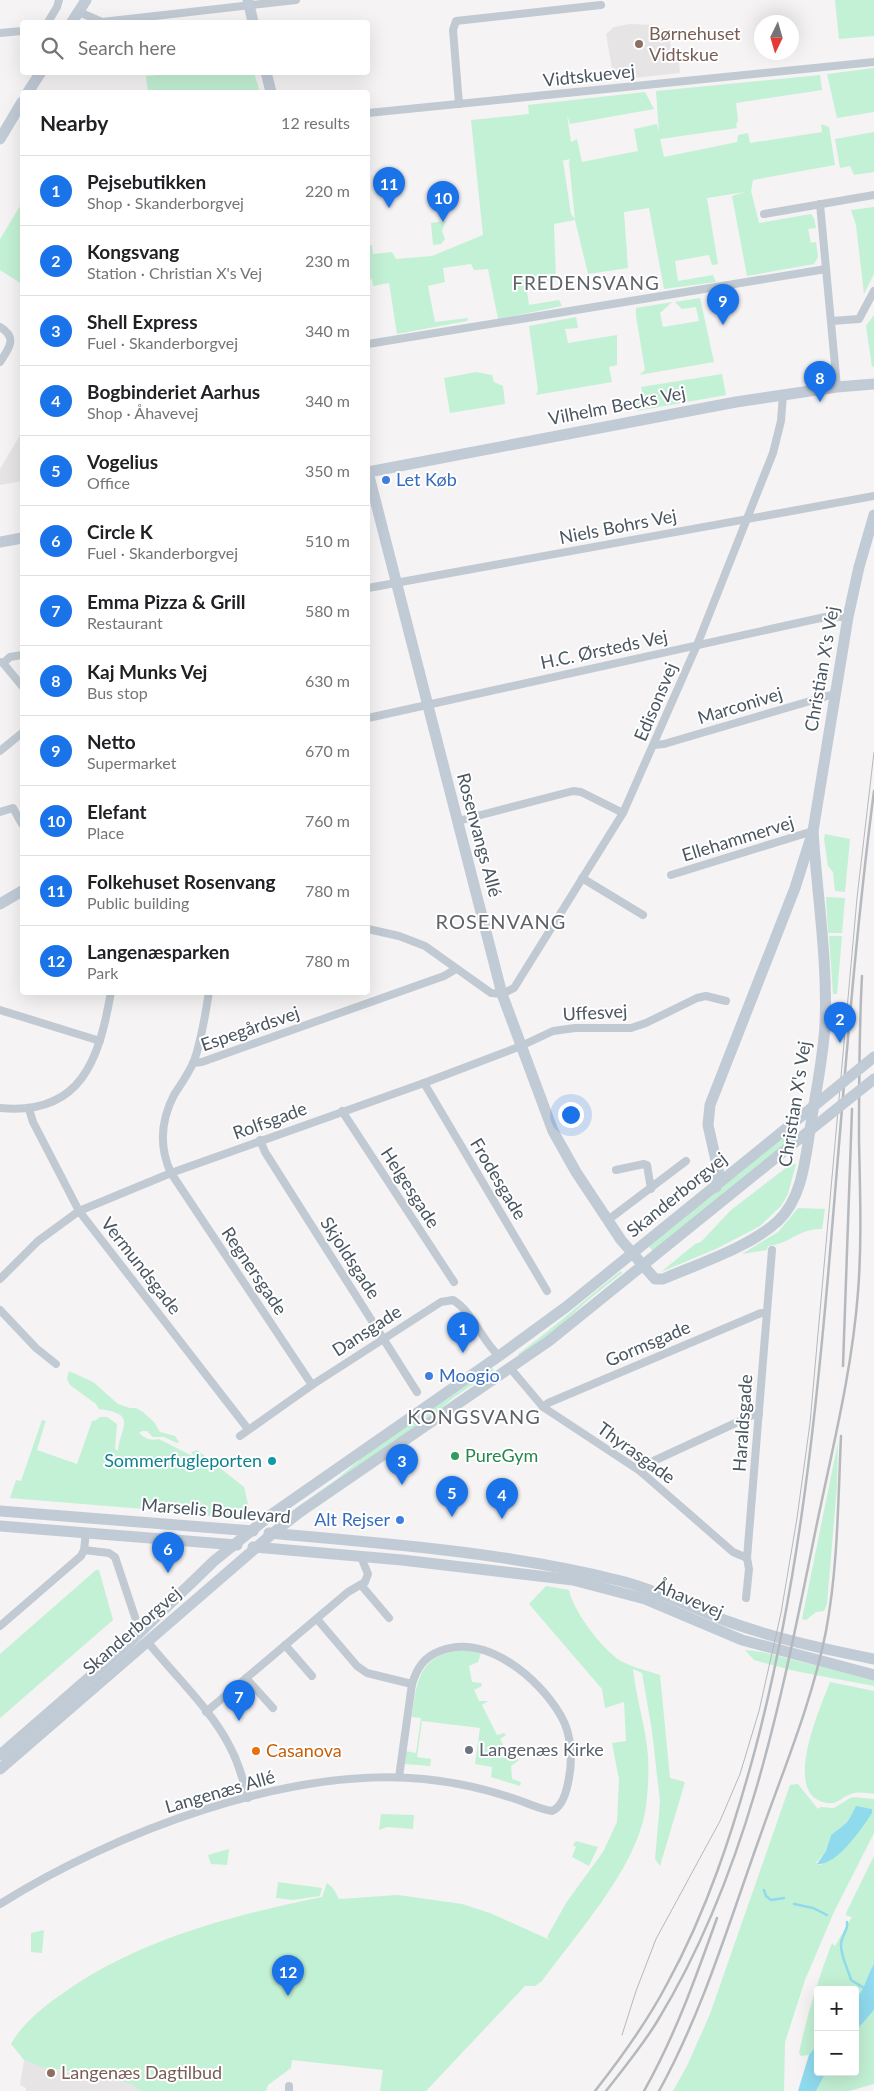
<!DOCTYPE html>
<meta charset="utf-8">
<style>
:root{--surface:#fff;--page:#f6f6f6;--text:#202124;--muted:#757577;--line:#e0e0e0;--accent:#1a73e8}
body{margin:0;font-family:Lato,sans-serif;background:var(--page);color:var(--text)}
.controls{position:absolute;right:15px;bottom:15px;display:grid;overflow:hidden;border-radius:5px;box-shadow:0 5px 20px #0002}
.controls button{width:45px;height:45px;display:grid;place-items:center;padding:0;border:0;border-bottom:1px solid var(--line);background:var(--surface);color:var(--text);font:25px sans-serif}
.compass{position:absolute;left:754px;top:15px;width:45px;height:45px;border-radius:50%;background:var(--surface);box-shadow:0 5px 20px #0002;rotate:185deg}
.you{position:absolute;left:570px;top:1114px;width:18px;height:18px;margin:-12px;border:4px solid #fff;border-radius:50%;background:#1a73e8;box-shadow:0 0 0 8px #1a73e833}
.badge{display:grid;place-items:center;width:32px;height:32px;border-radius:50%;background:var(--accent);color:#fff;font-size:16px;font-weight:700}
.pin{position:absolute;translate:-50% -41px;filter:drop-shadow(0 1px 2px #0008)}
.pin::after{content:'';position:absolute;top:26px;width:18px;height:15px;background:inherit;clip-path:polygon(0 0,100% 0,50% 100%)}
.list{margin:0;padding:0;list-style:none}
h2{display:flex;justify-content:space-between;align-items:center;height:65px;margin:0;padding:0 20px;font-size:21px}
h2 small{font-size:16px;font-weight:400;color:var(--muted)}
.list li{display:grid;grid-template-columns:32px 1fr auto;gap:15px;align-items:center;box-sizing:border-box;height:70px;padding:0 20px;border-top:1px solid var(--line)}
.list b{display:block;font-size:19px;white-space:nowrap}
.list p{margin:0;font-size:16px;white-space:nowrap;color:var(--muted)}
.list em{font-size:16px;font-style:normal;color:var(--muted)}
.icon{flex:none;width:28px;height:28px;fill:none;stroke:currentColor;stroke-width:2;stroke-linecap:round;stroke-linejoin:round}
.map{position:relative;flex:none;width:874px;height:2091px;overflow:hidden}
.search{position:absolute;background:var(--surface);box-shadow:0 5px 20px #0002;left:20px;top:20px;width:350px;height:55px;display:flex;align-items:center;gap:12px;box-sizing:border-box;padding:0 18px;border-radius:5px;color:var(--muted);font-size:19px}
.panel{position:absolute;background:var(--surface);box-shadow:0 5px 20px #0002;left:20px;top:90px;width:350px;height:905px;border-radius:5px}
.map>svg:first-child{display:block}
.education{fill:#e6e4e5}
.green{fill:#c3f1d5;fill-rule:evenodd}
.water{fill:#90daee}
.lines{fill:none;stroke-linecap:round;stroke-linejoin:round}
.stream{stroke:#90daee;stroke-width:2.5}
.street{stroke:#c1cad2;stroke-width:8}
.secondary{stroke:#c1cbd6;stroke-width:11}
.tram{stroke:#b5b8bd;stroke-width:1}
.rail{stroke:#b5b8bd;stroke-width:2.5}
.secondary-bridge{stroke:#c1cbd6;stroke-width:11}
.education-dot{fill:#8d6e63;stroke:#fff;stroke-width:2}
.shop-dot{fill:#3f7fe0;stroke:#fff;stroke-width:2}
.leisure-dot{fill:#2e9e5b;stroke:#fff;stroke-width:2}
.culture-dot{fill:#0f9aa8;stroke:#fff;stroke-width:2}
.worship-dot{fill:#6b7280;stroke:#fff;stroke-width:2}
.food-dot{fill:#e8710a;stroke:#fff;stroke-width:2}
.labels{text-anchor:middle;stroke-width:4;stroke-linejoin:round;paint-order:stroke}
.education-label{font-size:18px;fill:#785e54;stroke:#fff;text-anchor:start}
.street-label{font-size:18px;fill:#4a5661;stroke:#fff}
.shop-label{font-size:18px;fill:#366cbe;stroke:#fff;text-anchor:start}
.leisure-label{font-size:18px;fill:#27864d;stroke:#fff;text-anchor:start}
.culture-label{font-size:18px;fill:#0d838f;stroke:#fff;text-anchor:end}
.worship-label{font-size:18px;fill:#5b616d;stroke:#fff;text-anchor:start}
.food-label{font-size:18px;fill:#c56008;stroke:#fff;text-anchor:start}
.neighbourhood-label{font-size:19px;letter-spacing:1px;fill:#5f6368;stroke:#fff}
.quarter-label{font-size:20px;letter-spacing:1px;fill:#5f6368;stroke:#fff}
</style>
<div class="map">
<svg width="874" height="2091" viewBox="0 0 874 2091">
<rect width="100%" height="100%" fill="#f5f3f3"/>
<g class="education">
<path d="M630,24L656,25L670,33L671,53H678L680,73L614,80L606,34L614,27Z"/>
<path d="M22,432V481L0,485V469Z"/>
<path d="M24,2060L49,2069L111,2078L133,2085L140,2091H26V2088L20,2085Z"/>
</g>
<g class="green">
<path d="M835,0H874V36L839,39Z"/>
<path d="M874,68V112L837,118L827,74Z"/>
<path d="M184,73H254L260,92H148L146,76Z"/>
<path d="M820,75L822,90L736,103L738,121L736,124L737,128L660,139L664,157L737,142L738,135L748,133L750,143L822,132L821,124L829,127L835,165L753,180L751,191L759,223L811,214L814,218L816,228L808,229L811,243L816,242L818,257L814,264L747,276L732,196L745,192L707,198L718,264L712,265L709,255L675,261L678,281L713,275L716,282L664,289L649,208L624,212L628,268L588,274L575,220L554,224L556,280L526,285L529,305L559,300L562,306L498,319L488,269L474,270L471,264L443,268L445,282L428,286L435,322L468,318L467,321L397,334L389,283L373,286L372,279L368,280V245H372L373,254L392,252L396,259L432,256L483,235L471,120L529,114L528,105L645,92L654,109L570,124L567,114L571,142L577,139L582,162L638,151L634,129L657,124L659,132L656,91ZM570,159L569,162L575,219L571,214L563,161L553,163Z"/>
<path d="M874,132V172L854,175L850,166L840,168L835,139Z"/>
<path d="M22,203V284L0,270V239Z"/>
<path d="M874,207V274L864,294L856,225L851,210Z"/>
<path d="M446,221L442,231L445,239L441,244L433,245L431,223Z"/>
<path d="M700,298L714,362L639,375L645,370L636,316V308L672,302L660,313L663,327L699,321L696,307L682,309L675,302Z"/>
<path d="M874,315V366L872,367L866,326Z"/>
<path d="M576,317L578,328L565,329L568,343L617,335V365L609,367L612,382L536,395L538,390L529,326Z"/>
<path d="M476,372L492,375L494,382L503,386L505,404L450,413L444,378Z"/>
<path d="M722,374L726,395L637,411L633,399L643,396L641,387Z"/>
<path d="M825,834L850,839L845,892L835,891L833,872L828,866L824,839Z"/>
<path d="M826,897L845,898L842,933H828Z"/>
<path d="M829,936H842L837,994H833Z"/>
<path d="M791,1131L796,1132L795,1137L653,1251L649,1247Z"/>
<path d="M791,1164H796L788,1194L781,1206L760,1226L718,1248L661,1272L695,1244L701,1242L731,1210Z"/>
<path d="M798,1208L825,1209L822,1229C799,1228 790,1244 768,1246L767,1250L742,1254L778,1232Z"/>
<path d="M621,1271L622,1273L588,1300L559,1327L520,1356L518,1354C554,1328 586,1298 621,1271Z"/>
<path d="M492,1368L494,1370L453,1398L427,1420L282,1520H279L337,1479L370,1451Z"/>
<path d="M69,1371L93,1382L118,1404L130,1408H136L143,1412L154,1422L160,1432L175,1436L179,1442L177,1443L164,1437H153L147,1431H142L139,1433C145,1439 151,1441 159,1439L196,1458L191,1452L197,1450L244,1487L250,1513L240,1520L180,1512L10,1498L16,1480L21,1481L42,1420L46,1421L45,1423L37,1450L77,1464L92,1421L96,1420L100,1417H107L117,1424L115,1449L118,1451C120,1427 139,1414 99,1409L96,1404L70,1385L67,1379Z"/>
<path d="M838,1442L837,1486L827,1604L824,1611L816,1612L806,1620L802,1619Z"/>
<path d="M96,1570H99L113,1620L0,1718V1654Z"/>
<path d="M546,1586L569,1590C573,1610 598,1643 614,1656C623,1665 648,1671 660,1675L670,1778L685,1782L660,1866L655,1859L660,1802L652,1731L642,1673L633,1669C636,1698 646,1727 648,1756C649,1775 648,1794 645,1813C633,1872 577,1933 542,1981L535,1986H525L426,2091H380L383,2070L292,2060L291,2068L268,2085L266,2091H140L133,2085L111,2078L42,2067L24,2060L11,2044C22,2024 41,2009 59,1996C136,1940 230,1916 322,1897L327,1883L333,1888L339,1899L398,1895L462,1904L490,1913L550,1940L547,1937L566,1903L603,1852L617,1822L619,1779L612,1743L626,1741L624,1702L605,1708L602,1689L529,1604Z"/>
<path d="M466,1650L481,1653L478,1662L469,1666L472,1682L481,1683L482,1686L474,1690L479,1701H488L482,1705L497,1735L504,1733L506,1735L500,1739L508,1754L515,1753L516,1755L510,1758L512,1761L518,1759L519,1760L511,1766L512,1779L521,1782L520,1786L491,1777L492,1767L475,1764L480,1728L422,1721L417,1757L431,1759L430,1766L405,1764L406,1751L416,1753L421,1718L412,1717C417,1678 420,1653 466,1650Z"/>
<path d="M745,1650L762,1652L874,1680V1686L795,1671L754,1660Z"/>
<path d="M830,1682L874,1691V1794C867,1793 858,1791 851,1794C842,1797 837,1805 827,1803C780,1796 821,1706 830,1682Z"/>
<path d="M798,1784L818,1809L820,1807L834,1808L852,1797L874,1799V1833L834,1912L805,1980L785,2042L784,2091H673L687,2066L710,2014L790,1785ZM858,1807L872,1809C860,1833 845,1851 821,1865L816,1863L826,1851L831,1835L840,1830Z"/>
<path d="M381,1814L414,1815L413,1829L387,1827L379,1830Z"/>
<path d="M576,1841L598,1847L589,1866L572,1857L576,1847L573,1845Z"/>
<path d="M229,1849L227,1865L211,1864L208,1855Z"/>
<path d="M874,1856V1964C866,1976 866,1989 855,1999V1990H818V2043L809,2055L801,2056L799,2053C807,2015 818,1979 832,1943L835,1946L852,1917L847,1916L846,1913Z"/>
<path d="M278,1882L322,1888L320,1896L293,1900L276,1898Z"/>
<path d="M44,1930L42,1953L31,1952V1933Z"/>
<path d="M874,2010V2084L849,2091H816L826,2072H855V2032Z"/>
</g>
<g class="water">
<path d="M856,1806L872,1809V1813C862,1828 837,1866 817,1864L826,1851L831,1835C847,1823 847,1824 856,1806Z"/>
<path d="M874,1964V2010L855,2032V1999C866,1989 866,1976 874,1964Z"/>
<path d="M818,2043V2072H826L816,2091H798L809,2055Z"/>
</g>
<g class="lines">
<g class="stream">
<path d="M764,1890L766,1896L771,1900L784,1898"/>
<path d="M794,1904L813,1908L827,1915"/>
<path d="M847,1922C849,1929 841,1936 841,1945C841,1957 848,1969 851,1980L864,1988"/>
</g>
<g class="street">
<path d="M79,12L102,22L296,0"/>
<path d="M48,22L57,7L59,0"/>
<path d="M0,33L22,31"/>
<path d="M459,104L453,30L456,21L601,5"/>
<path d="M368,113L874,62"/>
<path d="M820,204L837,387"/>
<path d="M764,214L874,195"/>
<path d="M832,321L859,319L874,291"/>
<path d="M0,327C18,338 9,348 0,362"/>
<path d="M368,344L826,269"/>
<path d="M368,588L874,496"/>
<path d="M0,662L3,663L10,657L22,655"/>
<path d="M3,663L22,686"/>
<path d="M368,718L825,617H848"/>
<path d="M654,745L664,744L834,694"/>
<path d="M0,751L22,733"/>
<path d="M0,812L13,808L22,824"/>
<path d="M458,821L573,791L581,792L623,813"/>
<path d="M671,875L813,831"/>
<path d="M582,878L643,915"/>
<path d="M368,929L399,936L425,946L491,993L502,994L514,988L623,813L697,645L773,453L781,421L783,394"/>
<path d="M209,992C205,1015 202,1039 194,1061C189,1073 181,1084 174,1095C161,1120 159,1147 171,1173L312,1385"/>
<path d="M0,1010L100,1041"/>
<path d="M193,1063L202,1062L444,976L456,969"/>
<path d="M424,1083L547,1291"/>
<path d="M0,1108C81,1116 99,1060 111,992"/>
<path d="M29,1109L33,1122L79,1211L248,1429"/>
<path d="M342,1111L454,1282"/>
<path d="M260,1140L265,1152L417,1392"/>
<path d="M616,1170L644,1164L647,1165L651,1189"/>
<path d="M608,1220L686,1161"/>
<path d="M0,1279L38,1241L79,1211L171,1173L424,1083L521,1046L553,1031L575,1028H631L646,1023L697,998L706,996L726,1001"/>
<path d="M0,1310L36,1348L56,1364"/>
<path d="M511,1369L543,1407L640,1471L733,1552L747,1558"/>
<path d="M543,1407L548,1403L761,1313H766"/>
<path d="M240,1436L312,1385L441,1302L453,1300C474,1313 481,1340 499,1356"/>
<path d="M640,1471L647,1464L755,1414H759"/>
<path d="M84,1550L109,1553L115,1557L135,1617"/>
<path d="M361,1585L389,1618"/>
<path d="M746,1598L749,1569L747,1558L772,1250"/>
<path d="M317,1619L357,1666L367,1673L412,1684"/>
<path d="M0,1626L81,1556L84,1550L86,1532"/>
<path d="M147,1641C173,1674 212,1710 230,1747C239,1763 243,1780 248,1798"/>
<path d="M285,1645L312,1676"/>
<path d="M246,1678L273,1708"/>
<path d="M206,1712L348,1592L365,1582L368,1574L361,1557"/>
<path d="M0,1904C114,1832 289,1766 424,1779C453,1782 482,1788 509,1797C524,1801 538,1809 552,1811C562,1807 566,1793 568,1783C573,1761 572,1735 561,1716C539,1678 486,1633 440,1651C424,1657 417,1668 412,1684L399,1777"/>
<path d="M289,2091V2086"/>
</g>
<g class="secondary">
<path d="M248,0L253,22"/>
<path d="M72,22L86,0"/>
<path d="M266,72L271,92"/>
<path d="M28,92L41,72"/>
<path d="M0,139L22,102"/>
<path d="M368,472L502,994L553,1131L576,1172L621,1240L655,1279H663C698,1264 750,1247 778,1221C802,1198 805,1161 810,1130C815,1095 823,1060 825,1025C828,961 817,895 813,831"/>
<path d="M368,472L736,402L837,387L874,384"/>
<path d="M0,542L22,538"/>
<path d="M0,904L22,891"/>
<path d="M716,1187L719,1174L708,1125L710,1105L795,888L813,831L848,617L859,567L874,515"/>
<path d="M0,1511L253,1531"/>
<path d="M0,1526L237,1545"/>
<path d="M269,1533C387,1544 506,1552 621,1581C657,1590 690,1607 724,1620C772,1638 824,1649 874,1659"/>
<path d="M253,1547L402,1560L573,1580L645,1599L742,1640L874,1675"/>
<path d="M0,1755L129,1643L214,1561L272,1514L499,1356L566,1307L793,1123"/>
<path d="M0,1769L273,1533L300,1512L549,1341L789,1147"/>
</g>
<path class="tram" d="M622,2035L636,1991L656,1939L720,1821L740,1774L759,1711L781,1613L797,1518L810,1423L857,898L874,752"/>
<g class="rail">
<path d="M843,1366L852,1109"/>
<path d="M595,2091C621,2058 647,2022 667,1984C707,1911 733,1831 755,1750C796,1595 814,1436 828,1276C842,1115 853,952 874,791"/>
<path d="M606,2091C624,2068 643,2045 658,2020C748,1872 781,1701 815,1533C831,1454 852,1373 858,1292C862,1241 860,1191 859,1140C859,1085 859,1031 862,976"/>
<path d="M644,2091C675,2036 696,1977 717,1918"/>
<path d="M659,2091C702,2013 728,1926 758,1842C782,1773 812,1703 826,1631C838,1567 838,1501 841,1436"/>
</g>
<g class="secondary-bridge">
<path d="M793,1123L874,1057"/>
<path d="M789,1147L874,1079"/>
</g>
</g>
<g class="education-dot">
<circle cx="639" cy="44" r="5"/>
<circle cx="51" cy="2073" r="5"/>
</g>
<g class="shop-dot">
<circle cx="386" cy="480" r="5"/>
<circle cx="429" cy="1376" r="5"/>
<circle cx="400" cy="1520" r="5"/>
</g>
<circle class="leisure-dot" cx="455" cy="1456" r="5"/>
<circle class="culture-dot" cx="272" cy="1461" r="5"/>
<circle class="worship-dot" cx="469" cy="1750" r="5"/>
<circle class="food-dot" cx="256" cy="1751" r="5"/>
<g class="labels">
<g class="education-label">
<text x="649" y="40">Børnehuset<tspan x="649" dy="21">Vidtskue</tspan></text>
<text x="61" y="2079">Langenæs Dagtilbud</text>
</g>
<g class="street-label">
<text transform="translate(589 76) rotate(-6)" y="6">Vidtskuevej</text>
<text transform="translate(617 406) rotate(-11)" y="6">Vilhelm Becks Vej</text>
<text transform="translate(618 527) rotate(-11)" y="6">Niels Bohrs Vej</text>
<text transform="translate(604 650) rotate(-12)" y="6">H.C. Ørsteds Vej</text>
<text transform="translate(822 669) rotate(-80)" y="6">Christian X's Vej</text>
<text transform="translate(656 702) rotate(-67)" y="6">Edisonsvej</text>
<text transform="translate(740 706) rotate(-17)" y="6">Marconivej</text>
<text transform="translate(479 835) rotate(75)" y="6">Rosenvangs Allé</text>
<text transform="translate(738 839) rotate(-17)" y="6">Ellehammervej</text>
<text transform="translate(595 1013) rotate(-3)" y="6">Uffesvej</text>
<text transform="translate(250 1029) rotate(-19)" y="6">Espegårdsvej</text>
<text transform="translate(795 1104) rotate(-81)" y="6">Christian X's Vej</text>
<text transform="translate(270 1121) rotate(-20)" y="6">Rolfsgade</text>
<text transform="translate(498 1179) rotate(59)" y="6">Frodesgade</text>
<text transform="translate(410 1188) rotate(57)" y="6">Helgesgade</text>
<text transform="translate(677 1195) rotate(-39)" y="6">Skanderborgvej</text>
<text transform="translate(350 1258) rotate(57)" y="6">Skjoldsgade</text>
<text transform="translate(141 1266) rotate(52)" y="6">Vermundsgade</text>
<text transform="translate(254 1271) rotate(56)" y="6">Regnersgade</text>
<text transform="translate(367 1331) rotate(-33)" y="6">Dansgade</text>
<text transform="translate(648 1344) rotate(-23)" y="6">Gormsgade</text>
<text transform="translate(743 1423) rotate(-86)" y="6">Haraldsgade</text>
<text transform="translate(636 1453) rotate(36)" y="6">Thyrasgade</text>
<text transform="translate(216 1511) rotate(5)" y="6">Marselis Boulevard</text>
<text transform="translate(689 1599) rotate(23)" y="6">Åhavevej</text>
<text transform="translate(132 1631) rotate(-41)" y="6">Skanderborgvej</text>
<text transform="translate(220 1792) rotate(-16)" y="6">Langenæs Allé</text>
</g>
<g class="shop-label">
<text x="396" y="486">Let Køb</text>
<text x="439" y="1382">Moogio</text>
<text x="390" y="1526" text-anchor="end">Alt Rejser</text>
</g>
<g class="leisure-label">
<text x="465" y="1462">PureGym</text>
</g>
<g class="culture-label">
<text x="262" y="1467">Sommerfugleporten</text>
</g>
<g class="worship-label">
<text x="479" y="1756">Langenæs Kirke</text>
</g>
<g class="food-label">
<text x="266" y="1757">Casanova</text>
</g>
<g class="neighbourhood-label">
<text x="586" y="290">FREDENSVANG</text>
</g>
<g class="quarter-label">
<text x="501" y="929">ROSENVANG</text>
<text x="474" y="1424">KONGSVANG</text>
</g>
</g>
</svg>
<div class="controls">
<button>+</button>
<button>−</button>
</div>
<svg class="compass" viewBox="-18 -18 36 36"><path d="M0-13l5 13h-10z" fill="#e53935"/><path d="M0 13l5-13h-10z" fill="#757577"/></svg>
<div class="you"></div>
<div class="pin badge" style="left:463px;top:1353px">1</div>
<div class="pin badge" style="left:840px;top:1043px">2</div>
<div class="pin badge" style="left:402px;top:1485px">3</div>
<div class="pin badge" style="left:502px;top:1519px">4</div>
<div class="pin badge" style="left:452px;top:1517px">5</div>
<div class="pin badge" style="left:168px;top:1573px">6</div>
<div class="pin badge" style="left:239px;top:1721px">7</div>
<div class="pin badge" style="left:820px;top:402px">8</div>
<div class="pin badge" style="left:723px;top:325px">9</div>
<div class="pin badge" style="left:443px;top:222px">10</div>
<div class="pin badge" style="left:389px;top:208px">11</div>
<div class="pin badge" style="left:288px;top:1996px">12</div>
<div class="search"><svg class="icon" aria-label="search" viewBox="0 0 24 24"><circle cx="10" cy="10" r="6"/><path d="M15 15l6 6"/></svg>Search here</div>
<section class="panel">
<h2>Nearby<small>12 results</small></h2>
<ul class="list">
<li><span class="badge">1</span><div><b>Pejsebutikken</b><p>Shop · Skanderborgvej</p></div><em>220 m</em></li>
<li><span class="badge">2</span><div><b>Kongsvang</b><p>Station · Christian X's Vej</p></div><em>230 m</em></li>
<li><span class="badge">3</span><div><b>Shell Express</b><p>Fuel · Skanderborgvej</p></div><em>340 m</em></li>
<li><span class="badge">4</span><div><b>Bogbinderiet Aarhus</b><p>Shop · Åhavevej</p></div><em>340 m</em></li>
<li><span class="badge">5</span><div><b>Vogelius</b><p>Office</p></div><em>350 m</em></li>
<li><span class="badge">6</span><div><b>Circle K</b><p>Fuel · Skanderborgvej</p></div><em>510 m</em></li>
<li><span class="badge">7</span><div><b>Emma Pizza &amp; Grill</b><p>Restaurant</p></div><em>580 m</em></li>
<li><span class="badge">8</span><div><b>Kaj Munks Vej</b><p>Bus stop</p></div><em>630 m</em></li>
<li><span class="badge">9</span><div><b>Netto</b><p>Supermarket</p></div><em>670 m</em></li>
<li><span class="badge">10</span><div><b>Elefant</b><p>Place</p></div><em>760 m</em></li>
<li><span class="badge">11</span><div><b>Folkehuset Rosenvang</b><p>Public building</p></div><em>780 m</em></li>
<li><span class="badge">12</span><div><b>Langenæsparken</b><p>Park</p></div><em>780 m</em></li>
</ul>
</section>
</div>
